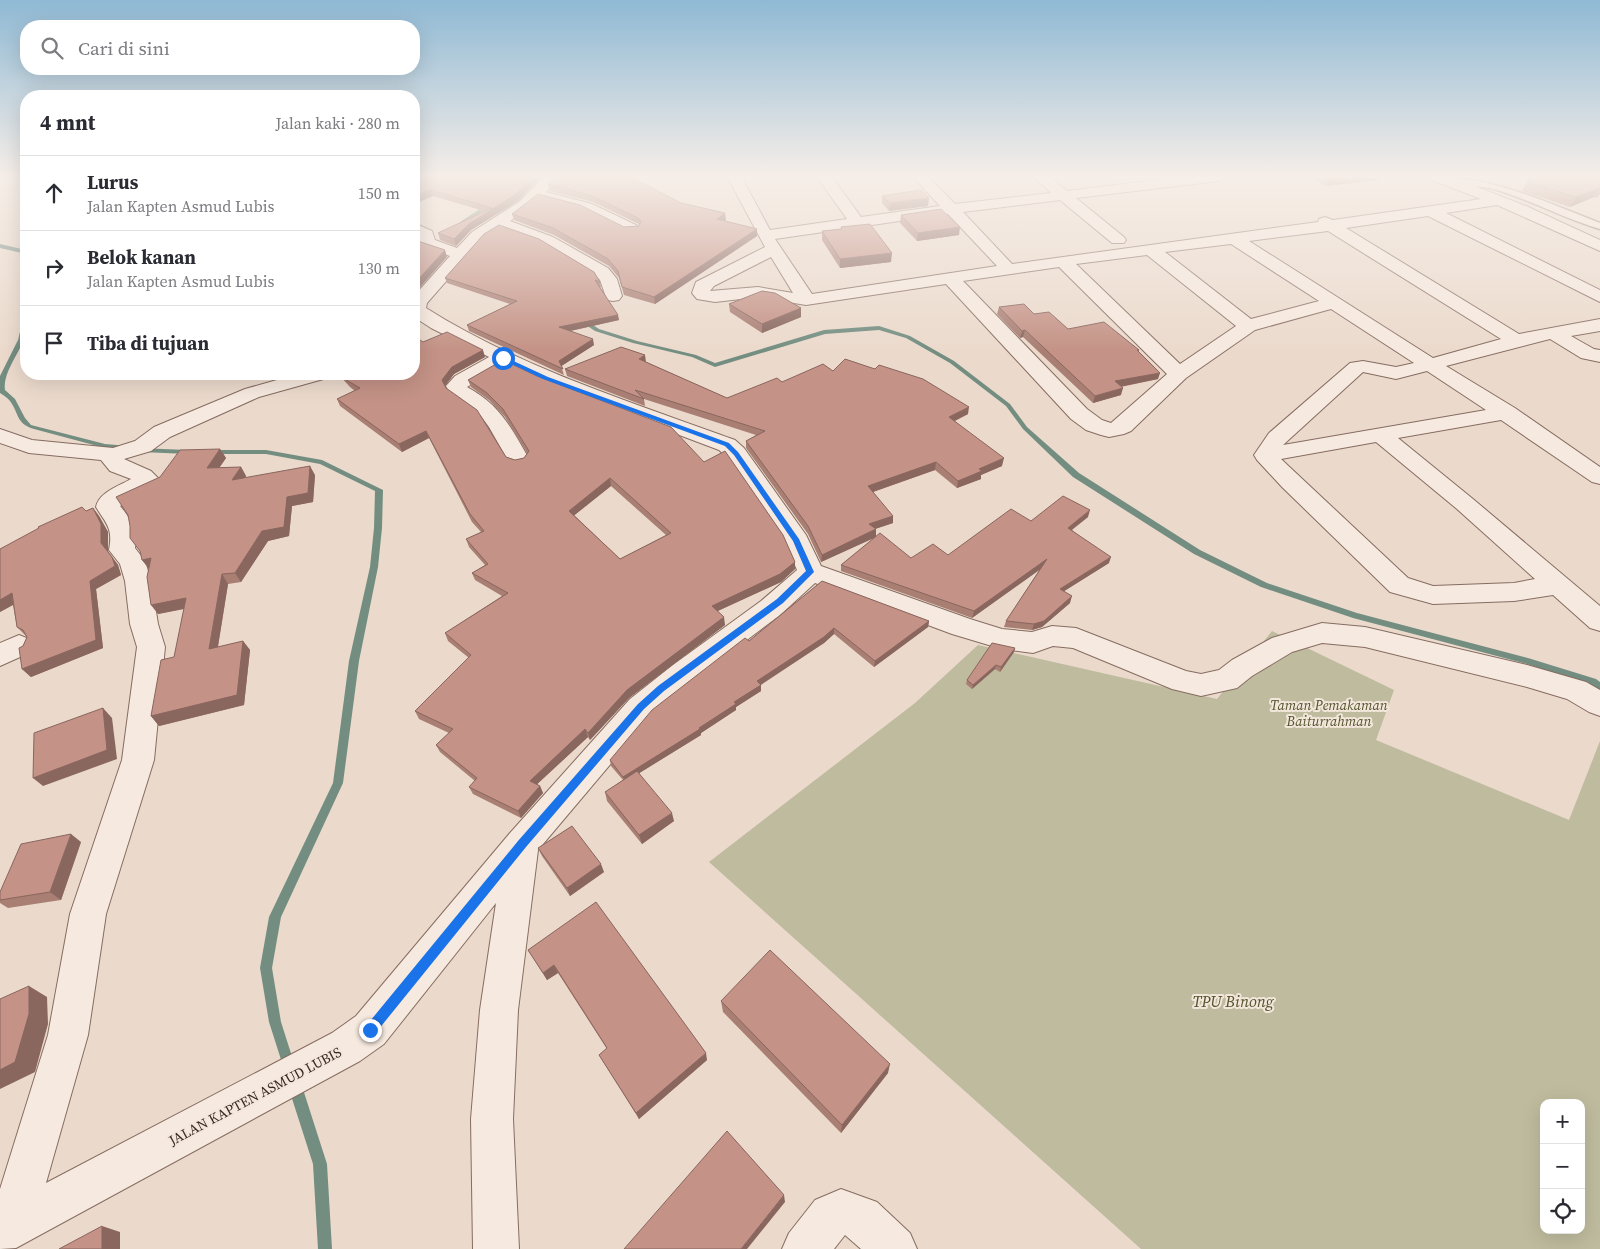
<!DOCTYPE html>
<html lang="id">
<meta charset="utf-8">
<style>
:root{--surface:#fff;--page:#f2f2f3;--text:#2b2b33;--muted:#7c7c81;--line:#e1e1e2}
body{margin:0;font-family:"Source Serif 4",serif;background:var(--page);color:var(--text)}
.controls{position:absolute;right:15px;bottom:15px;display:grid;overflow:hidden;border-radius:10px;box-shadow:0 5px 20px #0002}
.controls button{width:45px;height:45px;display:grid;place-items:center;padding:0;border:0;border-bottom:1px solid var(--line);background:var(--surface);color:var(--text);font:25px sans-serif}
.stop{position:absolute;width:15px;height:15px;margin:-11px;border:4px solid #1a73e8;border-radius:50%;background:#fff}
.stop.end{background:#1a73e8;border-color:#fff;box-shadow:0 1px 5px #0008}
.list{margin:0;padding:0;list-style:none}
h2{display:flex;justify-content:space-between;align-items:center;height:65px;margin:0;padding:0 20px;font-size:21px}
h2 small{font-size:16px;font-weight:400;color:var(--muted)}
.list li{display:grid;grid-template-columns:32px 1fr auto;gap:15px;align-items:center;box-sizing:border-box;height:75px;padding:0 20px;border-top:1px solid var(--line)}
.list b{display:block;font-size:19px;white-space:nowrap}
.list p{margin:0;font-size:16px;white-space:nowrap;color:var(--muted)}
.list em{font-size:16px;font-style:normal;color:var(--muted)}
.icon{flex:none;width:28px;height:28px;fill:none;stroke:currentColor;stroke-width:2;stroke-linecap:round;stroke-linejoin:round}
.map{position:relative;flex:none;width:1600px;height:1249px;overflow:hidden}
.search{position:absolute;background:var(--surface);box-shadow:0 5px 20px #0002;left:20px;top:20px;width:400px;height:55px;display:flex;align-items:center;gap:12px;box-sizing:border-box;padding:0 18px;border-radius:20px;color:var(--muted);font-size:19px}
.panel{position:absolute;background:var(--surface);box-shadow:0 5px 20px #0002;left:20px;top:90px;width:400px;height:290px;border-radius:20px}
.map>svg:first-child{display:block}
.cemetery{fill:#bebb9e;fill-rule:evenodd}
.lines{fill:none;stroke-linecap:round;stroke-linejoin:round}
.stream{fill:#738e81;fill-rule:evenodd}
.service-casing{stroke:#866c61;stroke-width:3}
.minor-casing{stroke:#866c61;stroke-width:2}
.service{fill:#f6e9df;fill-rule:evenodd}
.minor{fill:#f6e9df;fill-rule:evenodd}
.wall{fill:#a97e73;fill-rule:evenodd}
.shaded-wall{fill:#89665e}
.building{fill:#c49286;stroke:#89665e;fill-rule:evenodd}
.route{fill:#1a73e8}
.labels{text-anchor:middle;stroke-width:4;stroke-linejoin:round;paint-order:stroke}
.park-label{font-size:14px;font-style:italic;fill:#52532c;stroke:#f3e6db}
.street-label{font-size:14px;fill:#382823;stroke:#f3e6db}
.near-park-label{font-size:16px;font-style:italic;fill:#52532c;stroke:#f3e6db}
</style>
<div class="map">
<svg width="1600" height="1249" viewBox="0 0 1600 1249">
<rect width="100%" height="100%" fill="#ebdacc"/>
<path class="cemetery" d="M1272,631L1394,690L1376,740L1569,820L1600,741V1249H1141L709,862L915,703L978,645L1217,699ZM1544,1103H1581V1230H1544Z"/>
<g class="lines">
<g class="stream">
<path d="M489,203L493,204L464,224H460V222Z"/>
<path d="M0,244L26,250V254L0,248Z"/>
<path d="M26,317C27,325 26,334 23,341C17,357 3,373 5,390L15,399L25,418L31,425L105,444L129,446V450L105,448L34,429C16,424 19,413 10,401C8,398 3,395 0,393V376L18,340L23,319Z"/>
<path d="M582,318L599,329L637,341L696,355L715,363L824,330L879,326L910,336L954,361L1010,404L1027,427L1079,473L1200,550L1267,583L1357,613L1528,658L1596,679L1600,682V690L1590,685L1527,664L1353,618L1261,587L1194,554L1073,477L1023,429L1006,406L950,363L906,338L879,330L825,334L715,367L692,357L633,343L595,331L580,321V319Z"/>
<path d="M138,448L188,450L192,452L188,454L141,452L137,450Z"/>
<path d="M208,450H266L322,460L383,490L382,528L378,567L359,661L343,783L281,917L272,968L281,1022L296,1069L295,1074L290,1075L285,1074L284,1069L269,1022L260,968L269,917L333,783L349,661L370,567L374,528L375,491L320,464L266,454H211L207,452Z"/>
<path d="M294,1076L299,1078L301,1083L327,1164L332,1249H318L313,1164L287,1083L289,1078Z"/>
</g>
<g class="service-casing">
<path id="service" d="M1465,179C1513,186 1556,206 1600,223V229C1562,218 1528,198 1490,188C1480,186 1449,186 1444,182L1448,180Z"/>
</g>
<g class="minor-casing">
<g id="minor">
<path d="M544,177H560L546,192L592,204L638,226L640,229L638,232H626L582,210L539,199L529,208L510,221L553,237L608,268L617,279L622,296L619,300L613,301L607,300L600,280L596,276L541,243L500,228L484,238L427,303L426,308C521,368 630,402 735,440L744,448L806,535L821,566L970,619L1002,629L1032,632L1052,626L1076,628L1186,671L1201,674L1219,670L1232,660L1272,638L1322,623L1365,627L1527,665L1586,682L1600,690V716L1589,712L1567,699L1527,687L1365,647L1322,643L1292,652L1252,676L1237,688L1201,696L1172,689L1073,648L1053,646L1033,653L1002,649L952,634L815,583L780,615L694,680L652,715L538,850L518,1010L513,1119L519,1249H473L471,1119L480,1010L496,903L384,1044L360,1061L16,1248L0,1249V1189L48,1035L70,914L122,760L137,647L130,624L125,581L120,564L109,550C113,528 107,525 96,507C99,492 119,486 131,479L110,471L101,460L29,453L0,443V429L32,440L113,448L135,441L154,427L245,389L298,374H330L327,378L259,397L170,437L151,451L124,459L151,471L159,479L151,488L120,506C131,519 138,531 135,548L145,561L151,581L158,624L165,647L154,760L106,914L88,1035L46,1183L332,1033L356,1016L510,833L630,699L673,665L761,601L797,570L785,542L728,458L719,450L539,382L505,365L467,387C500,405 511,427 529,459L526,464L518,466L510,464L489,427L481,416L450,394L446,386L455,376L489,357L431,328L414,317V296L450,256L421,246L418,236L414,234V223L432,231L435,240L457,248L472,232L519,202Z"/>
<path d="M731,177H745L743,180L770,230L847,219L817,177H832L861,217L940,206L913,177H928L955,204L1051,193L1034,177H1050L1067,191L1180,177H1226L1219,181L1076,198L1124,237L1126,240L1124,243H1112L1060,200L963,212L1012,264L1318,222L1319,219L1325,217L1333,220L1481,199L1432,180L1430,177H1451L1526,206L1600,240V251L1497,205L1446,213L1600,290V302L1428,216L1346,228L1519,334L1600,319V331L1571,336L1594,349L1600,350V362L1581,358L1550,339L1446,366L1515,408L1600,467V484L1592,482L1501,420L1398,438L1473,499L1600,606V631L1590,628L1553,595L1514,601L1433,604L1390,592L1282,487L1257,460L1254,455L1269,433L1350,363L1363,361L1396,367L1414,363L1331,309L1255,330L1186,378L1131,431L1124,434L1109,437L1101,435L1086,430L1071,419L946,284L806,305L758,297L715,302L697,299L692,293L696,282L765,247L729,180ZM948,214L997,266L812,294L775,239ZM1328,231L1501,339L1433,358L1249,241ZM1231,244L1319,301L1251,319L1165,252ZM1147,255L1236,326L1180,364L1076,264ZM771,257L793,293L758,287L710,291L714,286ZM1059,267L1167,374L1111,423L1102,420L1087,409L963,281ZM1427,371L1486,410L1283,445L1363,372L1396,379ZM1376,442L1457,509L1535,579L1514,583L1433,586L1408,578L1281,459Z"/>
<path d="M19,635L29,639L33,646L29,653L0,666V643Z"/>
<path d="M841,1189L877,1202L910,1233L917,1249H861L845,1235L834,1249H782L789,1233L815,1200Z"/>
</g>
</g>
<use href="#service" class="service"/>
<use href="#minor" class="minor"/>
</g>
<g class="wall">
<path d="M414,177H541L518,201L471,230L456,246L440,240L438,233L484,211L433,196L414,204Z"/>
<path d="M1310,177H1380L1378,180L1326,186Z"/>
<path d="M1528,177H1600V195H1599L1597,198L1594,197L1570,207L1522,191L1527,182H1526Z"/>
<path d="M548,184L681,203L726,220L725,221L757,229V236L655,304L624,295L619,278L609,266L554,235L514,220L512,214L624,227L639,226V224L593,202L550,191Z"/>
<path d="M882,196L928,206L889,211L882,203Z"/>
<path d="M901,215L959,235L917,241L900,223Z"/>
<path d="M841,227L891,262L840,268L822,240V231L841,229Z"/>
<path d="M484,234L600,282L601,287H600L619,320L570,331L594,345L561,366L564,375L469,331L467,325L510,304L447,283L445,278Z"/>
<path d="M729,304L801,308V317L762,333L730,312Z"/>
<path d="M999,307L1034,314L1068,329L1139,350L1138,352L1158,379L1121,387V395L1093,403L1023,337L1020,338L997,314Z"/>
<path d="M423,342L485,357L454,374L445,386L506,457L515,460L524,458L527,453L505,417L489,400L471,387L468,380L795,562V569L781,582L718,611L725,625L629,698L590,740L588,737L537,784L540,786L543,793L521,818L473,794L469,787L475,781L440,752L436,745L449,733L419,719L415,711L469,658L448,641L445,633L502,596L475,580L472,573L485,565L469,547L466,539L481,532L472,522L429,438L402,452L340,406L337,399L355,391L350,387L338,374H414ZM611,486L666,535L620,559L574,515Z"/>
<path d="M646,362L727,398L782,382L833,371L968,414L955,421L1002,466L981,475V479L957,488L935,470L873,492L893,523L875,529L876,536L911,558L948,555L1031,521L1088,517L1072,530L1109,563L1064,591L1070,603L1042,627L1032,630L1004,627L1006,621L1040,569L972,618L841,571V565L874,538L821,562L808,534L746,448V441L756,435L644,399L645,406L567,376L565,369Z"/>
<path d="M220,449L226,458L219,468L241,467L246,476L245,478L315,475L313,502L292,506L289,536L268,541L241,582L228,584L218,647L243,641L250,650L244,705L159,726L151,716L174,657L184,609L158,614L149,568L142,560Z"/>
<path d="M93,508L99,516L108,532V551L118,565L121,575L96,589L103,648L31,677L22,669L23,646L27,637L17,627L13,605L0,612V549Z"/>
<path d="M822,581L929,621L928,627L874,667L834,634L824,643L761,685V691L736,707V710L701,733V735L639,773L674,821L642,844L607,801L605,792L623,780L611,766L610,760L749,641Z"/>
<path d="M1015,648L1014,652L1000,672L995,669L972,689L966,684L967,680Z"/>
<path d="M81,842L61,900L8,908L0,903V892Z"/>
<path d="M538,848L604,872L570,896L542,856Z"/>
<path d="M528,950L707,1060L639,1119L599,1055L607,1049L558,973L547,980Z"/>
<path d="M721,1001L888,1073L841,1133L723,1012Z"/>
</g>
<g class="shaded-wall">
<path d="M533,177H541L518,201L471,230L456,246L454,239L469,224Z"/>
<path d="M1355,177H1380L1378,180L1326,186L1328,180Z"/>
<path d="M1600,188L1594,197L1570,207L1576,197Z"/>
<path d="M431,190L433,196L414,204V196Z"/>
<path d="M929,198L928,206L889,211L890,203Z"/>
<path d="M725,213L726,220L717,226V219Z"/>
<path d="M960,227L959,235L917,241L918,233Z"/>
<path d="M757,229V236L655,304L654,297Z"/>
<path d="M445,250L447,257L414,294V284Z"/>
<path d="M892,253L891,262L840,268V259Z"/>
<path d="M801,308V317L762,333V324Z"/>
<path d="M618,315L619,320L561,333L559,327Z"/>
<path d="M1025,330L1023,337L1020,338L1022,331Z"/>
<path d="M593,339L594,345L560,367L559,361Z"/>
<path d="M483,350L485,357L454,374L444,387L442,380L452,367Z"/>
<path d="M645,355L646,362L639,359Z"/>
<path d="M1160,373L1158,379L1113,388L1115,381Z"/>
<path d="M1123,388L1121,395L1093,403L1095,396Z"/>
<path d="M969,407L968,414L948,424L949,417Z"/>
<path d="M426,431L429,438L402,452L399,444Z"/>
<path d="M220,449L226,458L213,477L207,468Z"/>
<path d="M1004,458L1002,466L981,475V479L957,488L958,481L979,469Z"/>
<path d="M936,462L935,470L867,494L868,486Z"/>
<path d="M310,466L315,475L313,502L292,506L289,536L268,541L241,582L235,573L262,531Z"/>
<path d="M241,467L246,476L238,489L232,480Z"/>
<path d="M610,478L611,486L571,518L569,511Z"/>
<path d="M93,508L99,516L108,532V551L101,543Z"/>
<path d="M1090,510L1088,517L1066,534L1068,528Z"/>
<path d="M893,516V523L869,531V524Z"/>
<path d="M876,529V537L821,562L822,555Z"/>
<path d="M112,557L118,565L121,575L96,589L103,648L31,677L22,669L90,581Z"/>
<path d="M1111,557L1109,563L1058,595L1060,589Z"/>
<path d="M151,558L149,569L142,560Z"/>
<path d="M1047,559L1045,566L972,618L974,611Z"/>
<path d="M795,562V569L781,582L713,613L712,606Z"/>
<path d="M222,574L228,584L216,658L209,649Z"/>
<path d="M12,593L20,601L0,612V600Z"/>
<path d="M1072,596L1070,603L1042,627L1032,630L1034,624Z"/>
<path d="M186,598L193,607L158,614L151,605Z"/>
<path d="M724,617L725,625L629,698L590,740L588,733L627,690Z"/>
<path d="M929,621L928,627L874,667L875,661Z"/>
<path d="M834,628V634L824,643L757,687V681Z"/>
<path d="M243,641L250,650L244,705L159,726L151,716Z"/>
<path d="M1015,648L1014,652L1000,672L1001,667Z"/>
<path d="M996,665L995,669L972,689L973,685Z"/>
<path d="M761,685V691L736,707V710L701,733V735L625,782L623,777L734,702Z"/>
<path d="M103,708L112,718L117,759L43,786L33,778Z"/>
<path d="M585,729L588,737L533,788L530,781Z"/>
<path d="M540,786L543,793L521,818L518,811Z"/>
<path d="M672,813L674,821L642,844L639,835Z"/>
<path d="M71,834L81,842L61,900L50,892Z"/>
<path d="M601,864L604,872L570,896L567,888Z"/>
<path d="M554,965L558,973L547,980L543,973Z"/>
<path d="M29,986L47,997L48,1024L35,1072L0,1089V1070Z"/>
<path d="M706,1053L707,1060L639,1119L636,1113Z"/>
<path d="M890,1064L888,1073L841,1133L842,1125Z"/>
<path d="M784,1195L785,1202L747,1249H741Z"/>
<path d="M102,1226L120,1232V1249H102Z"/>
</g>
<g class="building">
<path d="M414,177H533L516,194L469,224L454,239L438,233L492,208L431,190L414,196Z"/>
<path d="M555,177H595L592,178L606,177H631L681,203L725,213L717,219L757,229L654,297L622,287L618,271L608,259L553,228L512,214L538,194L580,205L624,227L639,226L641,221L638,218L592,196L548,184Z"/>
<path d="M1323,177H1355L1328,180Z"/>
<path d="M1539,177H1600V188L1576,197L1527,182Z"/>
<path d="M921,190L929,198L890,203L882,196Z"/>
<path d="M941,209L960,227L918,233L901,215Z"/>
<path d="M870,224L892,253L840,259L822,231L842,229L841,227Z"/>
<path d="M499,225L539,239L594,272L600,282L595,280L618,315L559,327L593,339L559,361L563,369L467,325L517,301L445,278L484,234Z"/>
<path d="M414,232H415L418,241L445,250L414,284Z"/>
<path d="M762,291L775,293L801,308L762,324L729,304Z"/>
<path d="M1024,304L1034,314L1049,312L1068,329L1104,322L1139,350H1137L1160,373L1115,381L1123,388L1095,396L1025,330L1022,331L999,307Z"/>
<path d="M447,332L483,350L452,367L442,380L446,388L477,410L506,457L515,460L524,458L529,451L503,409L487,393L468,380L503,360L537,376L671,427L704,462L725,451L783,535L795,562L780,574L712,606L724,617L627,690L588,733L585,729L530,781L540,786L518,811L469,787L477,778L436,745L453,729L415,711L471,655L445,633L508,593L472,573L488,564L466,539L484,531L470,514L426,431L399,444L337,399L360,388L346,380L341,374H414V339L417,338L423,342ZM610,478L671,533L620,559L569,511Z"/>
<path d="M621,347L645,355L639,359L727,398L777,378L782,382L823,364L833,371L845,359L875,369L879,365L923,379L969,407L949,417L1004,458L979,469L982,471L958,481L936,462L868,486L893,516L869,524L876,529L822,555L808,526L746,441L765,431L635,390L644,399L565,369Z"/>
<path d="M220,449L207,468L241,467L232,480L310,466L308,493L287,497L284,527L262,531L235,573L222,574L209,649L243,641L237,695L151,716L161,660L174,657L186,598L151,605L147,577L151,558L142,560L140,551L130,538V526L128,515L116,497L160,477L180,450Z"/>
<path d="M1063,496L1090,510L1068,528L1111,557L1060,589L1072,596L1044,621L1034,624L1006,621L1047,559L974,611L841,565L880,533L911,558L933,544L948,555L1011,509L1031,521Z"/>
<path d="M82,507L86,511L93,508L101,524V543L112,557L115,566L90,581L96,640L22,669L19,648L23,646L27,637L23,630L17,627L12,593L0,600V549L39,528L38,527Z"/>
<path d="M822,581L929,621L875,661L834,628L824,637L757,681L761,685L734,702L736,704L699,728L700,729L623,777L610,760L652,710L745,638L749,641Z"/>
<path d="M992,643L1015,648L1001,667L996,665L973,685L967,680Z"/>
<path d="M103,708L107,750L33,778L34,733Z"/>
<path d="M637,771L672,813L639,835L605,792Z"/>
<path d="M572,826L601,864L567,888L538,848Z"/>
<path d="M71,834L50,892L0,900V892L21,844Z"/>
<path d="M596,902L706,1053L636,1113L599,1055L607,1048L554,965L543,973L528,950Z"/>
<path d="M770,950L890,1064L842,1125L721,1001Z"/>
<path d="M29,986V1014L15,1062L0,1070V999Z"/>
<path d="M727,1131L784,1195L741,1249H624Z"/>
<path d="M102,1226V1249H59Z"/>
</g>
<linearGradient id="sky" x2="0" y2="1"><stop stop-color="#8fb9d4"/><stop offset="0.5" stop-color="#f6eee8"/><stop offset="1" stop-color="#f6eee8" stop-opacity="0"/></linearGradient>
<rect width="1600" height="352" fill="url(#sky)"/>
<path class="route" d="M501,357H505L548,377L729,443L738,452L799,539L814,572L783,603L664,691L644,709L526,847L374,1035L370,1036L366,1035L364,1030L366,1026L518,841L638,704L658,686L777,599L806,571L793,541L734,455L725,446L543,379L501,359Z"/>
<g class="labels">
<g class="park-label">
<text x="1329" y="710">Taman Pemakaman<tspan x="1329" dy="16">Baiturrahman</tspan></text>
</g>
<g class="street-label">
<text transform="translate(255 1096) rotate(-28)" y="5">JALAN KAPTEN ASMUD LUBIS</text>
</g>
<g class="near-park-label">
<text x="1233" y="1007">TPU Binong</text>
</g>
</g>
</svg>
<div class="controls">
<button>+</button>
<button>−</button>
<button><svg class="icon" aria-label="locate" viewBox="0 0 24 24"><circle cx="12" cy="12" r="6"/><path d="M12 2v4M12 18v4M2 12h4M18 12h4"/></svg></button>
</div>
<div class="stop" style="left:503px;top:358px"></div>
<div class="stop end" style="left:370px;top:1030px"></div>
<div class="search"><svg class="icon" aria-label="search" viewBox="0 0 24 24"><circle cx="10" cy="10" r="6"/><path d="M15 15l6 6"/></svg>Cari di sini</div>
<section class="panel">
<h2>4 mnt<small>Jalan kaki · 280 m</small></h2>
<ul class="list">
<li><svg class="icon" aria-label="ahead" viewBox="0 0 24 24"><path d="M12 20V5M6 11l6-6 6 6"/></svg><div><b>Lurus</b><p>Jalan Kapten Asmud Lubis</p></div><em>150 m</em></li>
<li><svg class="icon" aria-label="right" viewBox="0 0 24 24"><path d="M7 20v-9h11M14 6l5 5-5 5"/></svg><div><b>Belok kanan</b><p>Jalan Kapten Asmud Lubis</p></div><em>130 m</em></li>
<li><svg class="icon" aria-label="arrive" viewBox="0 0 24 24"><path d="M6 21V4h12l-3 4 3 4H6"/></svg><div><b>Tiba di tujuan</b></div></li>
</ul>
</section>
</div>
